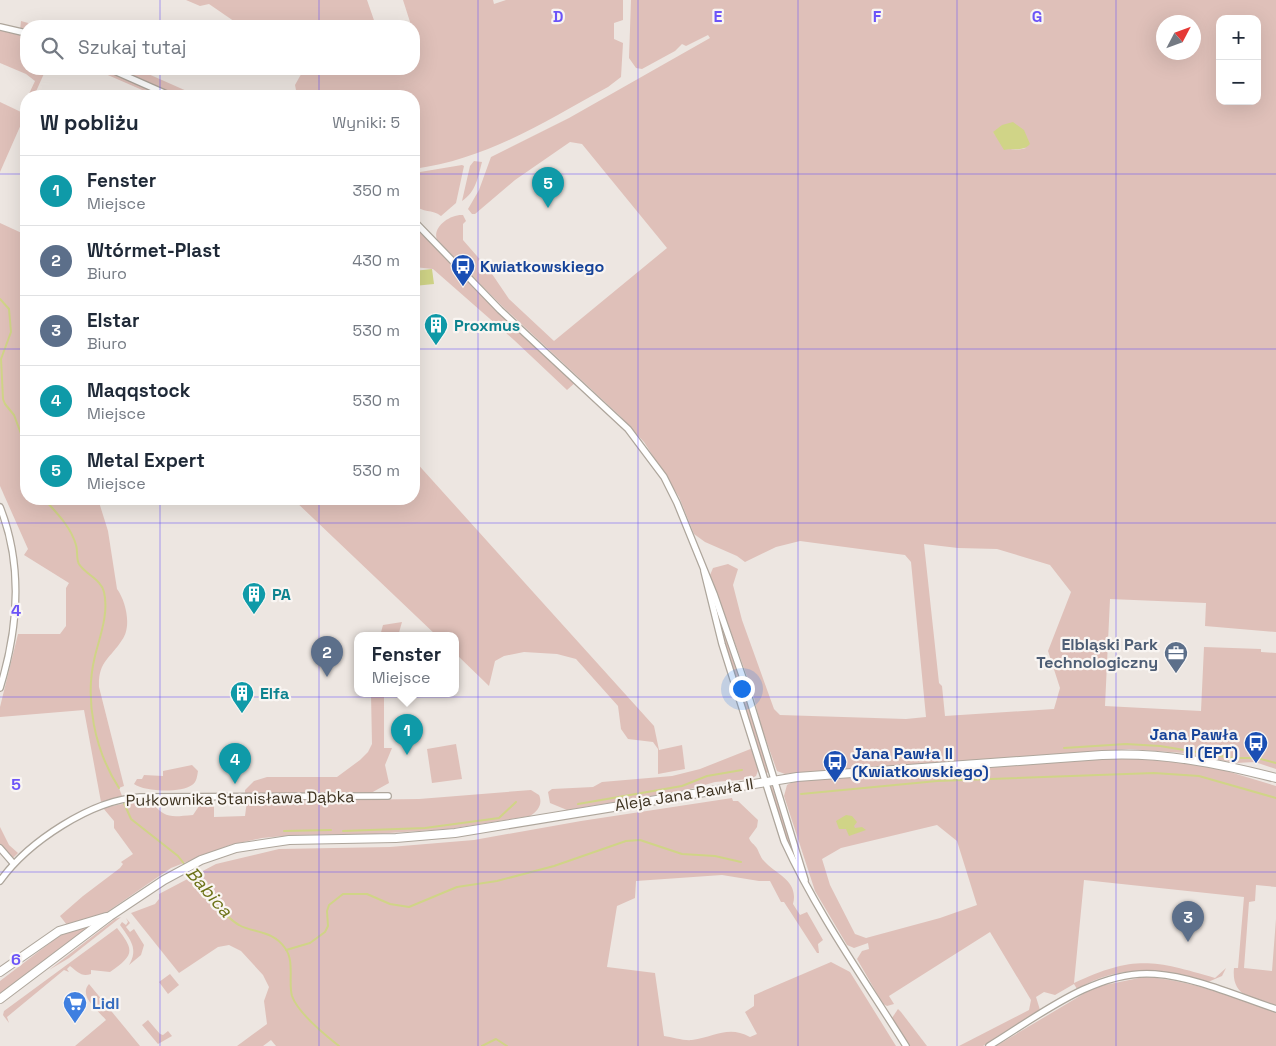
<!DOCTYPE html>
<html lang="pl">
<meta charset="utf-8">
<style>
:root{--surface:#fff;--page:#f2f2f3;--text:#1f2937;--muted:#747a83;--line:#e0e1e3;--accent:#111827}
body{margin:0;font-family:"Space Grotesk",sans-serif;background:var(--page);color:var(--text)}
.controls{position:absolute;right:15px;top:15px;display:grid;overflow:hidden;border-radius:10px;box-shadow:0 5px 20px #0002}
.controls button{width:45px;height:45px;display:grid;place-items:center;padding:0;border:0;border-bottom:1px solid var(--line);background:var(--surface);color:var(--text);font:25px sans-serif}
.compass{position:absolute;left:1156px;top:15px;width:45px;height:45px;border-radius:50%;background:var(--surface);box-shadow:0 5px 20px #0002;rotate:49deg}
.you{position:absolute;left:741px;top:688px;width:18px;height:18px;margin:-12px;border:4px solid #fff;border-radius:50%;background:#1a73e8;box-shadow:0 0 0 8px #1a73e833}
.badge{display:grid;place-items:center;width:32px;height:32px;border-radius:50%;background:var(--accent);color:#fff;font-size:16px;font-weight:700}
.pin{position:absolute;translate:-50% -41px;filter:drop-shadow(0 1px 2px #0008)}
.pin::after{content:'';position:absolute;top:26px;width:18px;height:15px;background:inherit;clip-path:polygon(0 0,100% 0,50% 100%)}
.popup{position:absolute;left:354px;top:632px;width:105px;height:65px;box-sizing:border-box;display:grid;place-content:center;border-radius:10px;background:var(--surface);filter:drop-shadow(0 1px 4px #0005);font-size:16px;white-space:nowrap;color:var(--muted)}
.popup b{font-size:19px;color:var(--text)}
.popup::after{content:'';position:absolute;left:50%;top:100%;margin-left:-10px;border:10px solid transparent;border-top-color:var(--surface)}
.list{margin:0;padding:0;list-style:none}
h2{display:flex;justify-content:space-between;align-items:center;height:65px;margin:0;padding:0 20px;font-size:21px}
h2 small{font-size:16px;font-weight:400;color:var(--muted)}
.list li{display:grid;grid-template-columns:32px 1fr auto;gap:15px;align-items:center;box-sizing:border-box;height:70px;padding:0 20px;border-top:1px solid var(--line)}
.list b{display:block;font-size:19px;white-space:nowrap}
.list p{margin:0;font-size:16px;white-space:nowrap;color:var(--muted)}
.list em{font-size:16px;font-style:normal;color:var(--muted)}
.icon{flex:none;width:28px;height:28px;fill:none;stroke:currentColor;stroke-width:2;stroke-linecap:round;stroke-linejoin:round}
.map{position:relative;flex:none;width:1276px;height:1046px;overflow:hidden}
.search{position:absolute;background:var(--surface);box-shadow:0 5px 20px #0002;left:20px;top:20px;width:400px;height:55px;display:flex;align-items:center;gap:12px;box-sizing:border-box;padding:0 18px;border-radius:20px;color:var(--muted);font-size:19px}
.panel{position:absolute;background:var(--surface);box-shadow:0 5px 20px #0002;left:20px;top:90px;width:400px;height:415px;border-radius:20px}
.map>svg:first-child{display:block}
.green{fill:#dfc0b9;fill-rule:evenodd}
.water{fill:#d0d487}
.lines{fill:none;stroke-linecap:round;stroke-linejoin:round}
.stream{stroke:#d0d487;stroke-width:2}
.minor-casing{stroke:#aea69c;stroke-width:8}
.tertiary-casing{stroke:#aea69c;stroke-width:10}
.minor{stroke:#fff;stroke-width:5.5}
.tertiary{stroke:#fff;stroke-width:8}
.grid{fill:none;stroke:#6c54f8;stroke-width:1;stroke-opacity:0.55}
.labels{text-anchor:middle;stroke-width:4.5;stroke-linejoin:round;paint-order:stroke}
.transit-label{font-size:16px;font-weight:bold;fill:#164399;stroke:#f9f5f2;text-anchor:start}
.culture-label{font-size:16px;font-weight:bold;fill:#0d838f;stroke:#f9f5f2;text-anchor:start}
.service-label{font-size:16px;font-weight:bold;fill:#4e5e75;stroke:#f9f5f2;text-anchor:end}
.street-label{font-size:16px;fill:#3e3321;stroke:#f9f5f2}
.shop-label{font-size:16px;font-weight:bold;fill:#366cbe;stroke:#f9f5f2;text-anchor:start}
.water-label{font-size:18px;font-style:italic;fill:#6c7217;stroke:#f9f5f2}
.grid-label{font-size:16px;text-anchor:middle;font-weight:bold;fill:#6c54f8;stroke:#f9f5f2;stroke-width:4.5;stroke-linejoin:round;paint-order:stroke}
</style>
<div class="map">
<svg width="1276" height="1046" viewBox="0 0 1276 1046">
<rect width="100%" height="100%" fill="#ede6e1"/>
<g class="green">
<path d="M186,0H367L376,26H292L281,20L277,26H241L209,4L200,6Z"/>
<path d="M403,0H493L494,4L506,0H623V20L614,23V39L623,43L621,77L608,87C544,122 488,159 414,169V96H292L296,90L295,85L304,69H414V26H408L411,25Z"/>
<path d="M631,0H1276V632L1205,626L1206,603L1110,599L1105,706L1201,711L1204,647L1261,649V652L1276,653V769L1255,762L1236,763L1183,753L1129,749L785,774L777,771L761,726L752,690L710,575L713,568L728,564L738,569L733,585L742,620L774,709L780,715L906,719L926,717L911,562L905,555L800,541L776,547L745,562L737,556L705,542L694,534L679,497L644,442L620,416L502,306L437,240C432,227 450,214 463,215L466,221L463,224V240L490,271L509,299L554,341L667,248L582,144L570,142L515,180L475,214H472L468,209L479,190L491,157L569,118L710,38L708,35L686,46L682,44L675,51L642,69L636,68L629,58ZM1220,19H1257V101H1220ZM1164,22H1194V52H1164ZM993,132L1026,148C1007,153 1004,146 993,132ZM924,544L958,548L997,549L1050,565L1071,592L1048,651L1060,688L1054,709L945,716L942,686L939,683Z"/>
<path d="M21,21L39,26H26V69H46L34,96H28L35,81L26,74L0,63V27L20,31Z"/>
<path d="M94,69H137L198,96H156Z"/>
<path d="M26,101V113L0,172V102L21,112Z"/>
<path d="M474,161L482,162C478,177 476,192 462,201L470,166Z"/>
<path d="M462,165L464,166L456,203L441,216C432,209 423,213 414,205V173Z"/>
<path d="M414,221L500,310L577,381L567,390L514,340L433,269L414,267Z"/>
<path d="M0,223L26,235V499H98L108,531L117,589C126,601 132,627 122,640C110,659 98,661 99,687L124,786L119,788L122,796L101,802L84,710L0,717V707L18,634H60L66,626V588L69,583L24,555L28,549L0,486Z"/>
<path d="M414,460L654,726L659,750L682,745L685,769L658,774V749L653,742L628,739L621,729L618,706L576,659L557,654L524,652L504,656L495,661L489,686L456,654V636H437L293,499H414Z"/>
<path d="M707,579L743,680L769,771L766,774L721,632Z"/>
<path d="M402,622L398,636H380L383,625Z"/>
<path d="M371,694H384V748H392L385,765L389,783L371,793L245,795V790L254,781L267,777H337L360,760L368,752L372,744Z"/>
<path d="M456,744L462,779L432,783L427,749Z"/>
<path d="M753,748L759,768L756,776L750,779L715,782L687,790L567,810L550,803L548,792L552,789L593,787L602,782L672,776L700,769Z"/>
<path d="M1109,758H1147L1210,766L1276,786V887L1256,885L1255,901L1249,902L1244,968L1272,971L1276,919V1006C1253,999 1231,997 1234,968H1238L1244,897L1084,880L1074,983C1134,955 1154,960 1215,978L1226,968L1222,976L1208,982H1202C1155,970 1122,963 1077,989L1074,984L1055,995L1044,992L1036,997L1040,1010L983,1046H959L1029,1010L1031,1000L990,932L889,996L894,1004L887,1006L883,1004L857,959L862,951L869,949L868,943L854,948L847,945L815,891L784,796L787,785C803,775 835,782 856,776ZM937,825L957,841L977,905L940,918L866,938L855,934L830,885L822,859L841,848Z"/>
<path d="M192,765L198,771C197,776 197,782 192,785C181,793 145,792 134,784L137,779H142L144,775L163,776V771Z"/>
<path d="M771,784L804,873C795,858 766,799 771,784Z"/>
<path d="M531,790L539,795C543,804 538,811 530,816L448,829L375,834L294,835L262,838L230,845L171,868L107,912L67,925L60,916L83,896L120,868L123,864L121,862L133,854L114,828V821L103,808L132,802L150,801C166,819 170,817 193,815L199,806L214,805V817L245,816L247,801L419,799Z"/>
<path d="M732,798L733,801H738L758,820L757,827L749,838C751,843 753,843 756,847C759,851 760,857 764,861C777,875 799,881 793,904L800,915L807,912L823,940L818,944L819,953H817L784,902H781L770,881H759L722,875L636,881L635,898L617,906L607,967L655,973L664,1036C672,1037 684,1041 692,1040C715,1037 728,1025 750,1037L757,1034L745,1012L754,1006V995L831,962L850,972L896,1046H276L271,1040L263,1046H237L267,1024L264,1001L269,987L263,975L241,951L229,945L218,947L179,973L131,913L155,904L159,899V894L216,864L279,849L390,847L474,840L581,821Z"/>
<path d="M0,827L9,845L18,853L11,860L0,848Z"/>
<path d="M121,917L69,958L49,970L115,919Z"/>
<path d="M126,918L130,923L126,927L130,932L134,929L144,945L141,955L129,965C139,949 130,939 120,925L122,922L126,925L128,922Z"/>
<path d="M103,920L0,995V981L59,936Z"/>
<path d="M117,928C135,951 134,955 110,972L91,970V974C81,977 78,972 70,966L67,969L69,972L64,970L7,1017L9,1023L3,1015L4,1011Z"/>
<path d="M170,974L179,985L168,994L159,982Z"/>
<path d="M1144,977C1189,979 1233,998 1276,1012V1046H996L1095,987Z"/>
<path d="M89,984L140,1046H75L106,1020C98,1010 78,996 89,984Z"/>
<path d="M898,1009L901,1012L927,1046H910L892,1018Z"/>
<path d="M148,1020L160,1034L163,1035L168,1031L172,1036L158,1044L142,1025Z"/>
</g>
<g class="water">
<path d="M1013,122L1024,130L1030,144C1023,152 1014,148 1004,150L993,132L1002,125Z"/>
<path d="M432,269L434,284L414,286V271Z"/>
<path d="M846,815L852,816L857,822L854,826L855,828L862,827L866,830L849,836L846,829H839L836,821Z"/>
</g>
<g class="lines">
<g class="stream">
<path d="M0,299L9,309L11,332L1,359L3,399L5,404L14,415L26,447"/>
<path d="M44,499C56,512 71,527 76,545C78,551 76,559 79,564C86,575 101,579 104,592C109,613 100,636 95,656C84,700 95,751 119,788"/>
<path d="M1064,748L1126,744L1160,746L1233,758H1257L1276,763"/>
<path d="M801,794L937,781L1154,773L1199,776L1276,798"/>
<path d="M124,803L131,819L178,856L185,865"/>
<path d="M578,804L682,786L707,776L742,770"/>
<path d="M284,831L331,830"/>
<path d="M343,831L425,828L499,818L516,802"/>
<path d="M187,869C195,882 226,918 239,925C253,933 273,930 285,948C295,961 288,982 292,996C298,1013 325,1035 339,1046"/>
<path d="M286,950L310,943L325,932L328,926L327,911L329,905L343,894H367L390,904L409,907L457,887L497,881L554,866L626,841L640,840L682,854L715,856L741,862"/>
<path d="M482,1046L496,1039L507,1046"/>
</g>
<g class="minor-casing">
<g id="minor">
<path d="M0,27L26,33"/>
<path d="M110,69L171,96"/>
<path d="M414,221L500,310L628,429L664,477L677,503L714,594L743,678L805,880"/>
<path d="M0,507C23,565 18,629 0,688"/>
<path d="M704,571L722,644L784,841C817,913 864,979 906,1046"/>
<path d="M0,848L13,863"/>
<path d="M0,881C28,842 91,800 140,797L388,796"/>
<path d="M989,1046C1037,1017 1096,969 1155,974C1195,977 1237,996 1276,1009"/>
</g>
</g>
<g class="tertiary-casing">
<g id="tertiary">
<path d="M0,972L59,931L106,917"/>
<path d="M0,999L110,916L164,880L201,860L236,848L289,840L396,838L455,833L797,777L1102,755C1162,752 1218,763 1276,778"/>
</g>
</g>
<use href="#minor" class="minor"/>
<use href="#tertiary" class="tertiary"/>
</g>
<path class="grid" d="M160,0V26M319,0V26M478,0V1046M638,0V1046M798,0V1046M957,0V1046M1116,0V1046M160,69V96M319,69V96M0,174H26M414,174H1276M0,349H26M414,349H1276M160,499V1046M319,499V1046M0,523H1276M0,697H1276M0,872H1276"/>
<defs>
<g id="bus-pin" transform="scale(1.25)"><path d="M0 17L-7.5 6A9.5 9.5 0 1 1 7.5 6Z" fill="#1a4fb4" stroke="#f9f5f2"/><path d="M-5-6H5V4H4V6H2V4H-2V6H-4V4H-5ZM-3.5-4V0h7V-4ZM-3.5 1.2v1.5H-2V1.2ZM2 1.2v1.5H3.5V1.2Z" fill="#fff"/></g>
<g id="building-pin" transform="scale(1.25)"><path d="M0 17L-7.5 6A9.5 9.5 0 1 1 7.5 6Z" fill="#0f9aa8" stroke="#f9f5f2"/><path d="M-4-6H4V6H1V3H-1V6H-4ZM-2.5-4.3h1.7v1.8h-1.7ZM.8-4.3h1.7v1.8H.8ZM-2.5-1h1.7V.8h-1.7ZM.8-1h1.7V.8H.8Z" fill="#fff"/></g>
<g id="office-pin" transform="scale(1.25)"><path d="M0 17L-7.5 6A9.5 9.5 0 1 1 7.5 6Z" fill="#5c6f8a" stroke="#f9f5f2"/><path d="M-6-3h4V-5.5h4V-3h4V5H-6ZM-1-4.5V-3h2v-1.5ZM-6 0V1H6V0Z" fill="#fff"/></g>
<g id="supermarket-pin" transform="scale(1.25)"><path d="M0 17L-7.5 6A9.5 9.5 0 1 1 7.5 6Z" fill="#3f7fe0" stroke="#f9f5f2"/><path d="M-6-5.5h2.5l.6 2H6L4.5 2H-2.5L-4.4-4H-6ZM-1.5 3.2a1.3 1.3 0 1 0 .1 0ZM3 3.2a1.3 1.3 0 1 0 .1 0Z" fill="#fff"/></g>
</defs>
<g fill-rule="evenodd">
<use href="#bus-pin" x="463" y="266"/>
<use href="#building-pin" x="436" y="325"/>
<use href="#building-pin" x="254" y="594"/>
<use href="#office-pin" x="1176" y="653"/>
<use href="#building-pin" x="242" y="693"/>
<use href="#bus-pin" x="1256" y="743"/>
<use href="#bus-pin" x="835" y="762"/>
<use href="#supermarket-pin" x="75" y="1003"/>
</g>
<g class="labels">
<g class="transit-label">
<text x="480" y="272">Kwiatkowskiego</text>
<text x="1238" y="740" text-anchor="end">Jana Pawła<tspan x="1238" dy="18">II (EPT)</tspan></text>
<text x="852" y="759">Jana Pawła II<tspan x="852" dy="18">(Kwiatkowskiego)</tspan></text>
</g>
<g class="culture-label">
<text x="454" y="331">Proxmus</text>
<text x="272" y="600">PA</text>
<text x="260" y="699">Elfa</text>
</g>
<g class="service-label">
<text x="1158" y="650">Elbląski Park<tspan x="1158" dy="18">Technologiczny</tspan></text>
</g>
<g class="street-label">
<text transform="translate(684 794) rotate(-9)" y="6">Aleja Jana Pawła II</text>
<text transform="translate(240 798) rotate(-1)" y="6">Pułkownika Stanisława Dąbka</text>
</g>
<g class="shop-label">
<text x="92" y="1009">Lidl</text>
</g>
<g class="water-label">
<text transform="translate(209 892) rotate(49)" y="6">Babica</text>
</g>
</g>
<g class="grid-label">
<text x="558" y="22">D</text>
<text x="718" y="22">E</text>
<text x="877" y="22">F</text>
<text x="1037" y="22">G</text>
<text x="16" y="616">4</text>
<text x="16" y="790">5</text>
<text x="16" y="965">6</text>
</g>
</svg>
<div class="controls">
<button>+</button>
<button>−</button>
</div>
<svg class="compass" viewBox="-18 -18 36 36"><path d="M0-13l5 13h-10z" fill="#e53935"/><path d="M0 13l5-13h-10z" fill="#747a83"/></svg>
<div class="you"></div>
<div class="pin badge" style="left:407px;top:755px;background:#0f9aa8">1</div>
<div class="popup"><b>Fenster</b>Miejsce</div>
<div class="pin badge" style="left:327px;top:677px;background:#5c6f8a">2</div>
<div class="pin badge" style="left:1188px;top:942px;background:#5c6f8a">3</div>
<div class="pin badge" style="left:235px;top:784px;background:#0f9aa8">4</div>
<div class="pin badge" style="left:548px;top:208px;background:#0f9aa8">5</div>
<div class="search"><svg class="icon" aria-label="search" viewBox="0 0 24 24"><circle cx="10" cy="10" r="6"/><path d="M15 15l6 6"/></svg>Szukaj tutaj</div>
<section class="panel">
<h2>W pobliżu<small>Wyniki: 5</small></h2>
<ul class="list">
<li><span class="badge" style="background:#0f9aa8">1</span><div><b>Fenster</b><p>Miejsce</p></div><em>350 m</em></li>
<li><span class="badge" style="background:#5c6f8a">2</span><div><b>Wtórmet-Plast</b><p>Biuro</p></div><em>430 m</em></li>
<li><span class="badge" style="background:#5c6f8a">3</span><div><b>Elstar</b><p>Biuro</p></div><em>530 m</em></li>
<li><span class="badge" style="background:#0f9aa8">4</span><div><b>Maqqstock</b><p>Miejsce</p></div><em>530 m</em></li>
<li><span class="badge" style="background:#0f9aa8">5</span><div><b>Metal Expert</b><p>Miejsce</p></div><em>530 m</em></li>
</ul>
</section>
</div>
